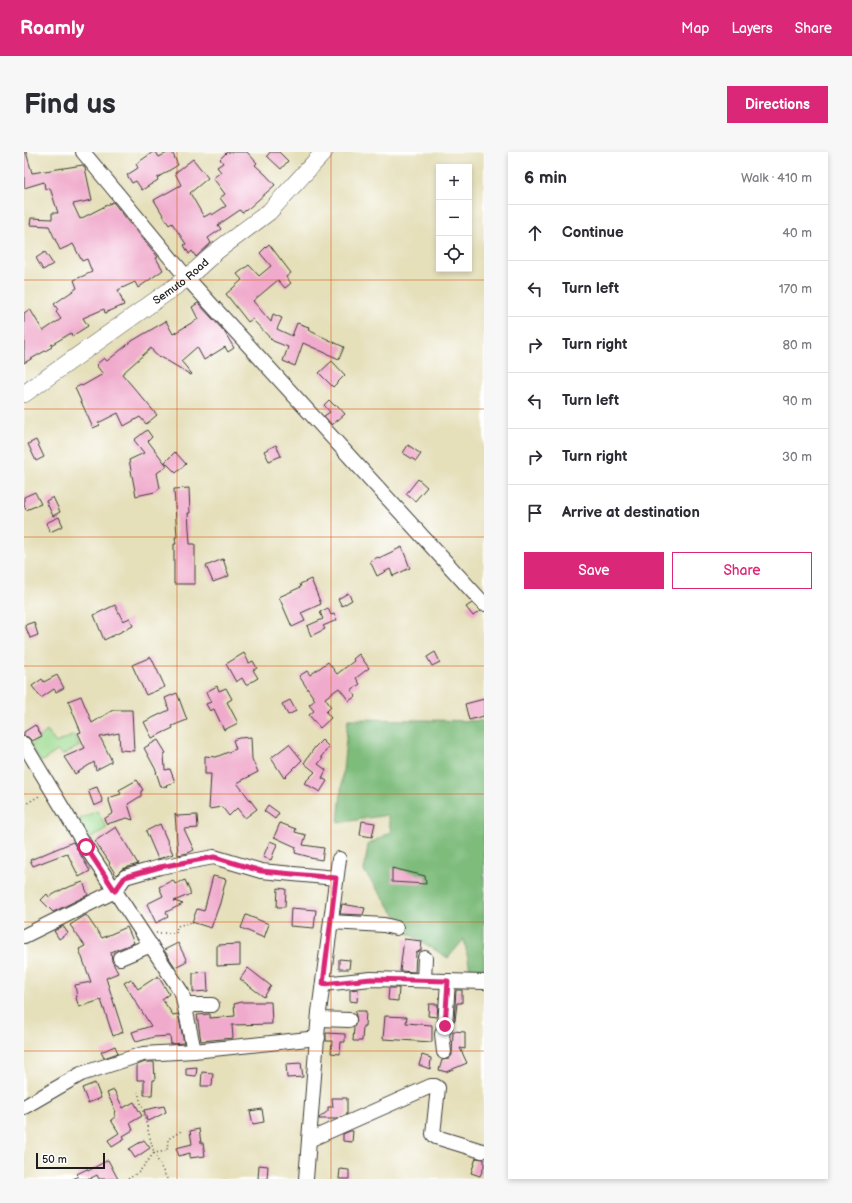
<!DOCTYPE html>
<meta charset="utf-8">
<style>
:root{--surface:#fff;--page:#f7f7f7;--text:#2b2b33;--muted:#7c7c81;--line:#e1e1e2;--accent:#db2777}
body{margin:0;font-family:"Balsamiq Sans",sans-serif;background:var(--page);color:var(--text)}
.controls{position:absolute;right:12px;top:12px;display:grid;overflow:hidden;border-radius:0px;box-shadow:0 2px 6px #0003}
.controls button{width:36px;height:36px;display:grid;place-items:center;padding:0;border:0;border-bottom:1px solid var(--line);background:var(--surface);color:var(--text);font:20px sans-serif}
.scale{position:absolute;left:12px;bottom:10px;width:69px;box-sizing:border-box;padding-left:4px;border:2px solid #1c1c1c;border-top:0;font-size:11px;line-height:14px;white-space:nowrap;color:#1c1c1c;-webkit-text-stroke:3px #fff;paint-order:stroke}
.stop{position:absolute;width:12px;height:12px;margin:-9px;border:3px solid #db2777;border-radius:50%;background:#fff}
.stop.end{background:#db2777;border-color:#fff;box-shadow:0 1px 4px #0008}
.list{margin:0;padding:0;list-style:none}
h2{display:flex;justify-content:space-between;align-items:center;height:52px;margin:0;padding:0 16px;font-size:17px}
h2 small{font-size:13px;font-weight:400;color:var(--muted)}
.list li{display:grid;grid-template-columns:26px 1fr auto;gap:12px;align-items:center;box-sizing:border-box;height:56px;padding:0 16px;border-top:1px solid var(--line)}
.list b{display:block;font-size:15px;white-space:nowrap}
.list em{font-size:13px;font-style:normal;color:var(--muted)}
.actions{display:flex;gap:8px;padding:12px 16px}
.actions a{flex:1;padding:9px 0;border:1px solid var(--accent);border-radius:0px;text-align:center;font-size:14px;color:var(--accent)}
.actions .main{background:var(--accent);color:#fff}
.icon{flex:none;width:22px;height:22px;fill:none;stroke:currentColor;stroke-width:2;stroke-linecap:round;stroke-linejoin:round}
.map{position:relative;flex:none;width:460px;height:1027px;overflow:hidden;border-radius:0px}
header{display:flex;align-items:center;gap:24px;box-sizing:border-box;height:56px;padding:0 20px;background:var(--accent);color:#fff}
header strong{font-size:19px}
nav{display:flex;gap:22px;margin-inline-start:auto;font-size:14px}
.intro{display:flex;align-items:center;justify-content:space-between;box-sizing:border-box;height:96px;padding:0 24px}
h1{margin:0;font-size:28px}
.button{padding:10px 18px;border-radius:0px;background:var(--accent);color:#fff;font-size:14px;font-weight:700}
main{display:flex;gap:24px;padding:0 24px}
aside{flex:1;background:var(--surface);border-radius:0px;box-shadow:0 2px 6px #0003}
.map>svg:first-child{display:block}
.green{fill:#9edc91;stroke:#5d7c56}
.forest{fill:#7ebc7b;stroke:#4d6c4c}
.building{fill:#f0abcc}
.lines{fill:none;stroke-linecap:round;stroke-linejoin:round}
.minor-casing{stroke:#3a3934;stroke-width:16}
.major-casing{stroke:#3a3934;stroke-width:18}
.path{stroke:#3a3934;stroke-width:1.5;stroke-dasharray:1 3;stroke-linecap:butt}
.minor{stroke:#fff;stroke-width:14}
.major{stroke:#fff;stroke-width:17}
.route{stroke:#db2777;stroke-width:5}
.grid{fill:none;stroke:#d4530e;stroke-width:1;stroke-opacity:0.55}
.labels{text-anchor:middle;stroke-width:3;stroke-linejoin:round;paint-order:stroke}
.street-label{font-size:11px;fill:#1c1c1c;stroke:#fff}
</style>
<header>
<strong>Roamly</strong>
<nav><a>Map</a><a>Layers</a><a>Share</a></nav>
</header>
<div class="intro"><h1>Find us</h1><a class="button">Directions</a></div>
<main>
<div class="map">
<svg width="460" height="1027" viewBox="0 0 460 1027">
<rect width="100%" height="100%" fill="#fff"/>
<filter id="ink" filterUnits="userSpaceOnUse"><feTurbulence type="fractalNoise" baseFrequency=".025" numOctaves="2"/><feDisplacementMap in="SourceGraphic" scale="8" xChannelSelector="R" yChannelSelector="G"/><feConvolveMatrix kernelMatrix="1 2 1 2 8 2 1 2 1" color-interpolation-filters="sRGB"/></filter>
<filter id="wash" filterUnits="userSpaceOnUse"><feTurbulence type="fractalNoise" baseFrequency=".012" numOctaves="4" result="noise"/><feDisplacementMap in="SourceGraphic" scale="16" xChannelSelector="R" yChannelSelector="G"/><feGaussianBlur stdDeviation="0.9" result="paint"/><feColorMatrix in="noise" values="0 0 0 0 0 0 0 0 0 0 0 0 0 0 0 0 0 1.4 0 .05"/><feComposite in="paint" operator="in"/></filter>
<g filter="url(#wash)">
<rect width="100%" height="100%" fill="#e5dfba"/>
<g class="green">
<path d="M23,579L32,591L50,583L56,594L38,603L33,599L17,610L6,594Z"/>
<path d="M73,659L83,676L64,688L54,668Z"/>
</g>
<path class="forest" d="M324,567L460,569V827H448L440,787L424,806L384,781L340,719L344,693L367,679L363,663L314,671Z"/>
<g id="blocks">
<g class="building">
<path d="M2,0L8,21L59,13L61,16L68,48L49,52L56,67L89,50L134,105L132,106L139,118L114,136L111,130L94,138L100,153L81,161L80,157L59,166L64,174L48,184L47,181L27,193L28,195L0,211V161L6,157L19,179L37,167L32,160L34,158L30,152L53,136L50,128L68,120L63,107L58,109L49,92L36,98L25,74L6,73L7,66L28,67V61H34L26,36L21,37L20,30L0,36V1Z"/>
<path d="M129,0H132L135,5L145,0H148L154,13L133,26L134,28L118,38L112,29L108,31L103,23L114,16L112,12Z"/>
<path d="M203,0H223L233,11L231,13L242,23L251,33L225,56L218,61L216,58L194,73L197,77L184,86L187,91L172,105L168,99L165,102L160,93L162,92L148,71L145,73L130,48L157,33L151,21L169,7L184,26L166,41L180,65L187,61L188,63L202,54L196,46L201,42L189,26L197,20L193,15L199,11L196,7Z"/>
<path d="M246,0H255L264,9L257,17L243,4Z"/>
<path d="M245,92L267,121L262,125L267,131L261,136L254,128L229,149L247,170L249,162L258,166L253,177L268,184L273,171L285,175L284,178L320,195L315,207L279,191L271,214L259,209L264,195L249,189L228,167L224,170L202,142L218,128L213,122L225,113L235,124L247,114L236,101Z"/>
<path d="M21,100L29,112L19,118L12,106Z"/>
<path d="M174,151L200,179L210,196L204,200L201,195L180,208L173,195L157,209L168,222L167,223L137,205L136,206L130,201L127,196L98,222L133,263L122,272L116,265L100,274L94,261L74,271L76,273L69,276L51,236L57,233L58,234L79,222L72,213L80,206L83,209L108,189L142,169L149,182L174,167L168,155Z"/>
<path d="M308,209L321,223L309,235L295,221Z"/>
<path d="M305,248L311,254L313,253L321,262L308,273L300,264L306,260L300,253Z"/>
<path d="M123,278L128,285L124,289L143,314L133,321L136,336L131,340L112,344L105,308L120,301L110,288Z"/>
<path d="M12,288L20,305L12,309L4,292Z"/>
<path d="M252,293L257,304L245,309L240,299Z"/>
<path d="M384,293L397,302L392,309L379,301Z"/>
<path d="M151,300L162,312L152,321L141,310Z"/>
<path d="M394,327L403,335L391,349L382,342Z"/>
<path d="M165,336L166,361H164L166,392H171V432H150V392H152L151,385H153L150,337Z"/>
<path d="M11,340L17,352L2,358L0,353V345Z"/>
<path d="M29,345L36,360L29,364L22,349Z"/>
<path d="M35,365L39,374L26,380L22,371Z"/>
<path d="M378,395L386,416L369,424L366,417L353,424L346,409L354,405L355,406Z"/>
<path d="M199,407L205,424L189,430L182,414Z"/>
<path d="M287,427L297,452L277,461L281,469L268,475L255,445L277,435L276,432Z"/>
<path d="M324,441L328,448L318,454L314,447Z"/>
<path d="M448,451L456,459L449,464L442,455Z"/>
<path d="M91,453L99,469L106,466L109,474L80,488L70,463Z"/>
<path d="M304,456L307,463L310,462L313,468L299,474L301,477L287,484L283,474L299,467L296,460Z"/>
<path d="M10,470L14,483L6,486L1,473Z"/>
<path d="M411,500L416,510L408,514L403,505Z"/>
<path d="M220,501L225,511L229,509L233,516L229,518L234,526L222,533L218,526L212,530L202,512Z"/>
<path d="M335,502L345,516L332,526L336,532L327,538L332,544L325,549L315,536L301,546L307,555L302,560L307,566L296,576L285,563L290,559L285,553L291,548L275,524L283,519L286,523L304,510L313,522L330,509L329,507Z"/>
<path d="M127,505L141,535L122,543L108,513Z"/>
<path d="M33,523L40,536L32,540L30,537L17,546L8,534L18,527L20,530Z"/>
<path d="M193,534L195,539L202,536L208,547L203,550L214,571L200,578L190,557L186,559L182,552L187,550L182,540Z"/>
<path d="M153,541L163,568L148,574L149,576L128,586L120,570L145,558L141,546Z"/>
<path d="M57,544L68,571L89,558H108L110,599L96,598L95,581L76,585L87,607V610L72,618L70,610L51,622L40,605L61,596L54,581L57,580L44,549Z"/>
<path d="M460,547V564L445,568L441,552Z"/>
<path d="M266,548L272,559L264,563L258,552Z"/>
<path d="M11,573L18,584L8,589L4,585L0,584V580Z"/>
<path d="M227,585L228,607L234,620L213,631L233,657L221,666L213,656L205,664L198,655L185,657L187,622H181V604L192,605L212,597L209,588L215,586Z"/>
<path d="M134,588L142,601L140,602L141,618L146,617L151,630L142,633L143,635L142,634L137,635L132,620H133L120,596Z"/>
<path d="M298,588L305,595L297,605L299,606L294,612L302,618L298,626L303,629L296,640L280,631L291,620L280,611L291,595Z"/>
<path d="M265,592L278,608L260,626L247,606Z"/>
<path d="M113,628L119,638L117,639V644L104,652L109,668L103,666L83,672L80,667L89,661L84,646L97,642L95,638Z"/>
<path d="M73,635L79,650L70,654L64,638Z"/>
<path d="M244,653L255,661L251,667L240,659Z"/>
<path d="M151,661L153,664L173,663L174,676L160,677L170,698L164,701L154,703Z"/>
<path d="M338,669L351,671L348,685L336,683Z"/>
<path d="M256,671L272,677L271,680L282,683L279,693L300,696L298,708L286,706V705L271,701L272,695L250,685Z"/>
<path d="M136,672L149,702L134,707L122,679Z"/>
<path d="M92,675L114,712L98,717L92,723L85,712L86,711L71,689Z"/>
<path d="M246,689L253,692L247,708L239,705Z"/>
<path d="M49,690L66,719L55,725L43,701L9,714L6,708Z"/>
<path d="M368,716L401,724L402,732L368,730Z"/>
<path d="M189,724L202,727L196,751L187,776L168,770L173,757L180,759Z"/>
<path d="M149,728L151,732L161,728L167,742L150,749L159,752L142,760L144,765L132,771L123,752L139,744L135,735Z"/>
<path d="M59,730L64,743L29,760L17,748L23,742L25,745L39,737Z"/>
<path d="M254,736L262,737L261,755H253Z"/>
<path d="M318,752L341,756L339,763L316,762Z"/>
<path d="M267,756L292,758L290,776L266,774Z"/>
<path d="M62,763L78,786L103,775L110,791L87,800L88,809L94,821L82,826L99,880L89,884L77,848L55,855L52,846L53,845L51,833L67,830L55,797L61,794L46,773Z"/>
<path d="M222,763L245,772L240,786L217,776Z"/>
<path d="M39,774L44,781L35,787L30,779Z"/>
<path d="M380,787L398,789L397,798L392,801L391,820L376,819Z"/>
<path d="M154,791L163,809L151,815L140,798Z"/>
<path d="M216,792V813L193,814V793Z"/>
<path d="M315,807L326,808L325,817H315Z"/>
<path d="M224,816L247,834L240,845L216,827Z"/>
<path d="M183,820L184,839L169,840V821Z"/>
<path d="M134,824L145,842L138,847L149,863L154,862L160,891L147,892L146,884L130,885L112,890L108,880L127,874L100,831L107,827L114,837Z"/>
<path d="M365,836H375L374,849L364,848Z"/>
<path d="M334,837L333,850L326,849V838Z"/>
<path d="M432,838H438V851H433L431,869H430Z"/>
<path d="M218,850H247L248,872L208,873L209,886L177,889L173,863L186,862V866L211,864L210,852Z"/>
<path d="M405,852H414L413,865L404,864Z"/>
<path d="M331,859H342L341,874H339L338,889H329L330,875L333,869Z"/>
<path d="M361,864L383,865L382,871L408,873V890L359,887Z"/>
<path d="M429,879L441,880V897L436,896L443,911L422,920L415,918L418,908L425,907L428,903Z"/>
<path d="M302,881L321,882V890H317L316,902L307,901L308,889H302Z"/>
<path d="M91,894L94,901L80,906L77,900Z"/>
<path d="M398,903L407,906L406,917L395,913Z"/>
<path d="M121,910H130L131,928H129L128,943H120V928H113V913Z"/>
<path d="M277,911L279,925L263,926L262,912Z"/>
<path d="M173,915L172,924L162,923V916Z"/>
<path d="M178,920L189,921L188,934H177Z"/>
<path d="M71,931L77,946L64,951L58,936Z"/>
<path d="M90,938L99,956L110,950L118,964L106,971L109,978L99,984L101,987L88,995L84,988L95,981L87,968L92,964L90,961L92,960L83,941Z"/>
<path d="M308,946H323V962L313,967H295V966L304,959V955H309Z"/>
<path d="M140,954L142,960L129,967L123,969L120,958Z"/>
<path d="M238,957L240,970L229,972L226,959Z"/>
<path d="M175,977L177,991H179L181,1004L166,1006V1001L155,1004L152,996L168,992L166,979Z"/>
<path d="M326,979H329L328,990L319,989V982Z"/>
<path d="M120,988L126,996L111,1006L105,997Z"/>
<path d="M452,1006L460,1007V1015L456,1024L447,1021Z"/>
<path d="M84,1008L94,1027H75L73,1023L67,1026L68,1027H49L55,1024L53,1022L63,1017L64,1019Z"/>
<path d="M235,1013L244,1014L243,1027H234Z"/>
<path d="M316,1017L325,1018V1027H315Z"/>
</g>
</g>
</g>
<g filter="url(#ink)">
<use href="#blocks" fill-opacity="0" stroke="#3a3934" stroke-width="1"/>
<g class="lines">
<g class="minor-casing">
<g id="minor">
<path d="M59,0L163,126L460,452"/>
<path d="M0,592L62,695L158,841L170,899"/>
<path d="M307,770L360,773L372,776"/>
<path d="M0,784L91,739L101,725L136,715L190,705L237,719L312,726"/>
<path d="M96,806L127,793"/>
<path d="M400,828L401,806"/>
<path d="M299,832L347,827L460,830"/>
<path d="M161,853H188"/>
<path d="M295,867L325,868"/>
<path d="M420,900L418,882L421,874L424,829"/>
<path d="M0,955L57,922L119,902L170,899L294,886"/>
<path d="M285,988L295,860L315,707"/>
<path d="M282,1027L285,988L407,934H411L414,936L409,982L412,985L458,999"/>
</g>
</g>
<g class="major-casing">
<g id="major">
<path id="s1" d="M0,242L163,126L194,98L245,60L300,0"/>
</g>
</g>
<g class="path">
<path d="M0,653L17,643"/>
<path d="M132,781H152L153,774L168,770"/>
<path d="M104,1027L115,1020L130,1001L114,940"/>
<path d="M143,1027L130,1001L143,999L144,987L159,978"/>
</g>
<use href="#minor" class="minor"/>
<use href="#major" class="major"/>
</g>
</g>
<g class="lines" filter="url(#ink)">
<path class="route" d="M62,695L91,739L101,725L136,715L190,705L237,719L312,726L299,832L347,827L424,829L421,874"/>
</g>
<path class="grid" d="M153,0V1027M307,0V1027M0,128H460M0,257H460M0,385H460M0,514H460M0,642H460M0,770H460M0,899H460"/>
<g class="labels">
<g class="street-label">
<text dy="4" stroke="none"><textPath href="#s1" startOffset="193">Semuto Road</textPath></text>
</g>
</g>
</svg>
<div class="controls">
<button>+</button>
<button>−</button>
<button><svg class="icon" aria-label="locate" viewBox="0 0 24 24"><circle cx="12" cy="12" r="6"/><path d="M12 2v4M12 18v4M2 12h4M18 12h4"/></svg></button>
</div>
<div class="scale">50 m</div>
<div class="stop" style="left:62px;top:695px"></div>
<div class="stop end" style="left:421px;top:874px"></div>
</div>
<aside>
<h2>6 min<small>Walk · 410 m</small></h2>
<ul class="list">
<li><svg class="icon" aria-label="ahead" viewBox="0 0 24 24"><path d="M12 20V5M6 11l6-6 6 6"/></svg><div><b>Continue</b></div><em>40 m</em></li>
<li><svg class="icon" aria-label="left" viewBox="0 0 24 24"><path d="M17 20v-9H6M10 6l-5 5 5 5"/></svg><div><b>Turn left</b></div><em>170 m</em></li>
<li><svg class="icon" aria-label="right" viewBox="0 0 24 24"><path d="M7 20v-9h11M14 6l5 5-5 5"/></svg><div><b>Turn right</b></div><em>80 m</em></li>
<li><svg class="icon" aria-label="left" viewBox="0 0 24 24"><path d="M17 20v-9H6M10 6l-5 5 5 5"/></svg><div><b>Turn left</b></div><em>90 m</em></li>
<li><svg class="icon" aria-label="right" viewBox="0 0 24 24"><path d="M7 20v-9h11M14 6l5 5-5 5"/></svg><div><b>Turn right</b></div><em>30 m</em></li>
<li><svg class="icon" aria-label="arrive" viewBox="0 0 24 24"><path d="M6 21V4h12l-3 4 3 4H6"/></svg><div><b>Arrive at destination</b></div></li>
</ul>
<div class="actions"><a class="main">Save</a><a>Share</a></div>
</aside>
</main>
